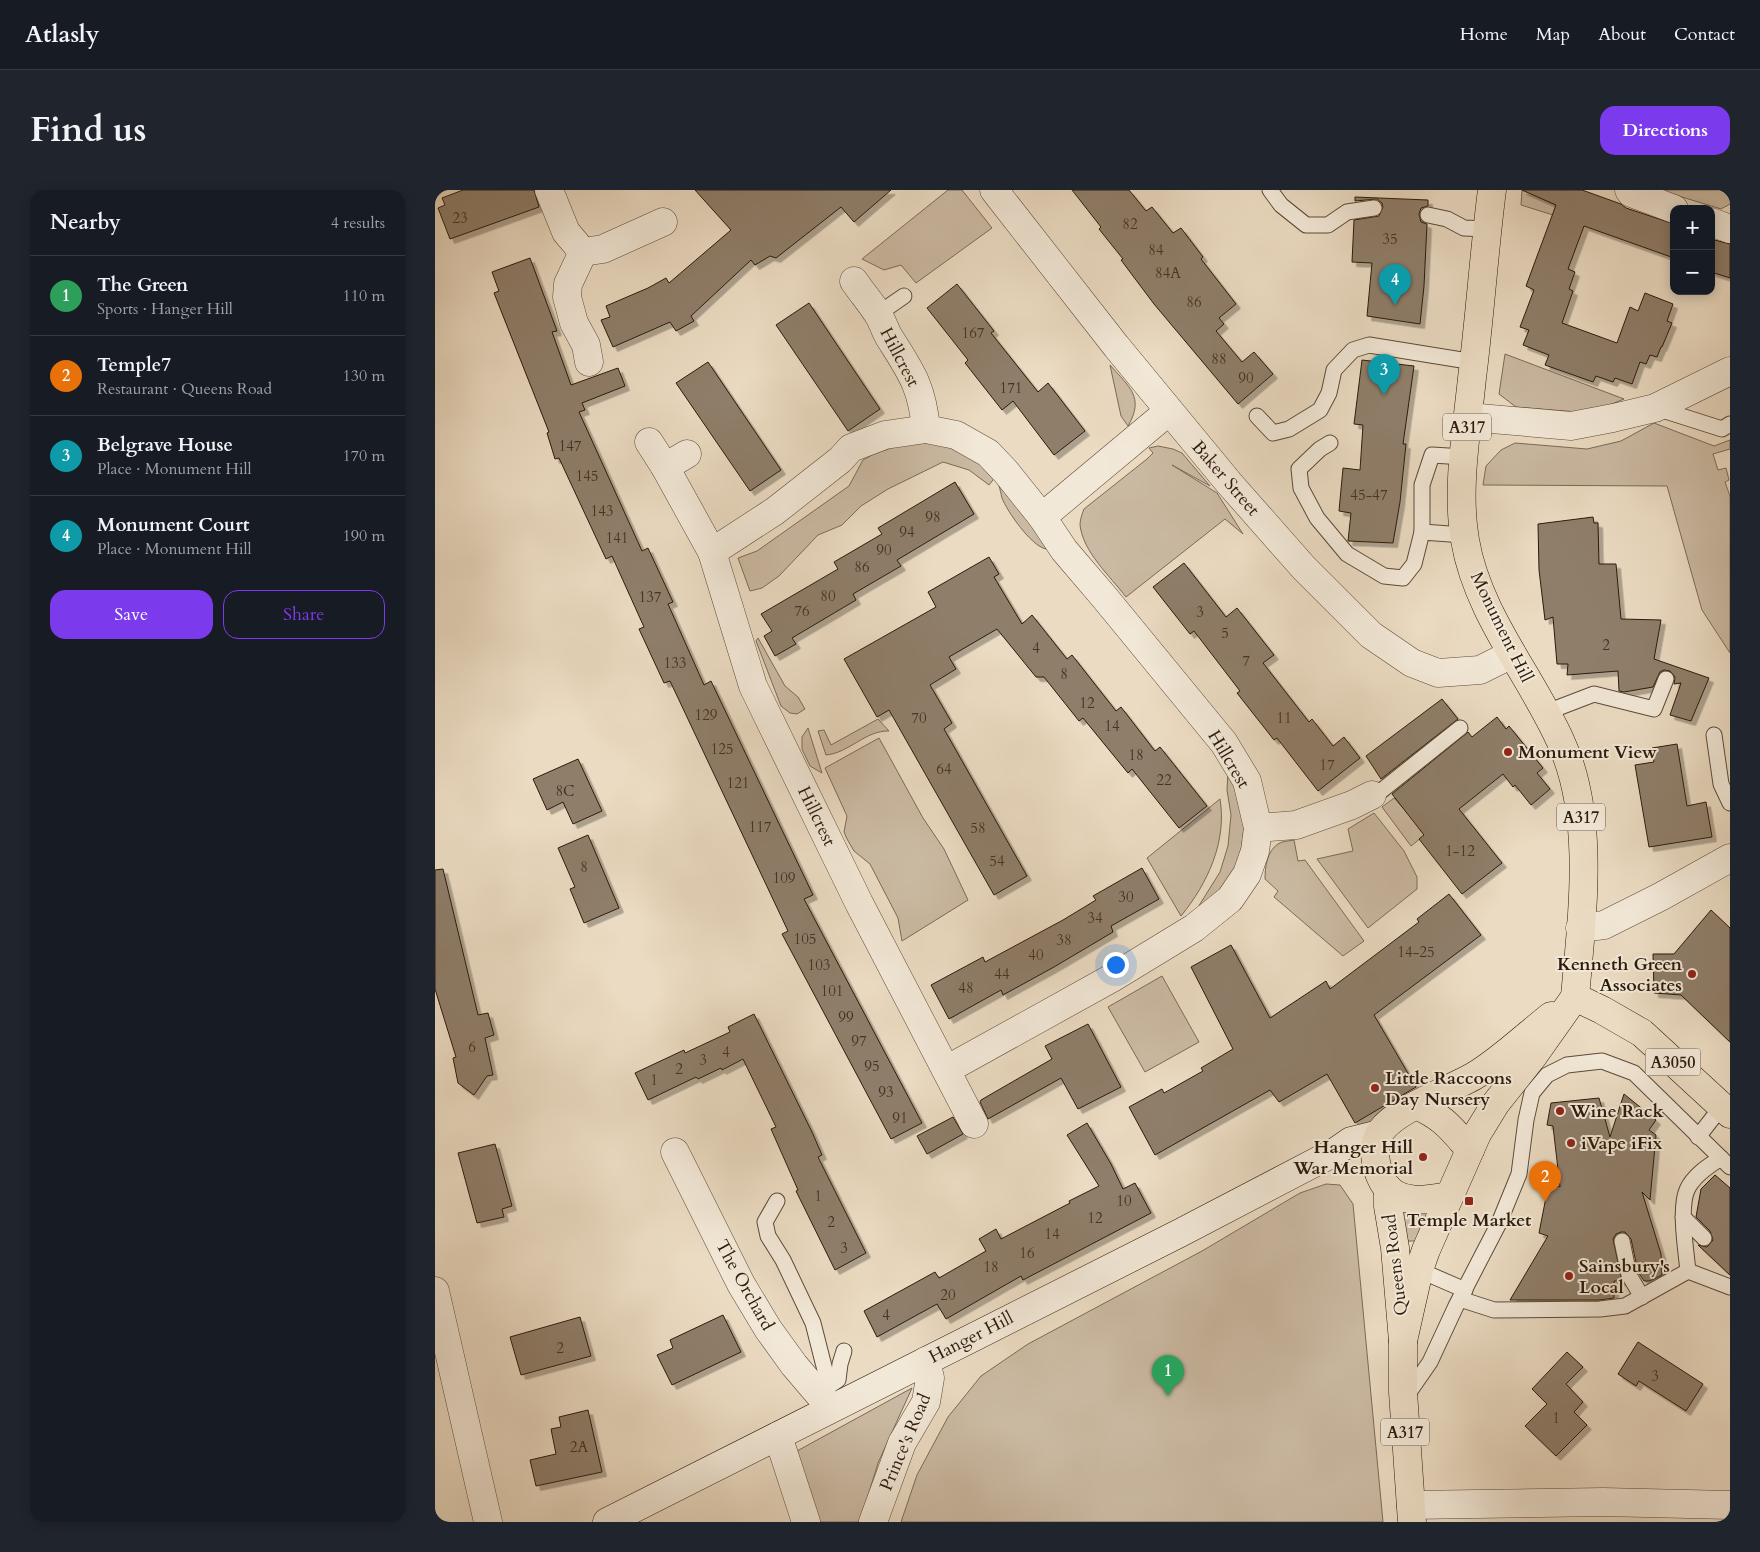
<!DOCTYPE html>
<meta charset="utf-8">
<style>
:root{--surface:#171b24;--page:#20242c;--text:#f1f3f6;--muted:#9ea1a6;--line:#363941;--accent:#7c3aed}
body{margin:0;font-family:Cardo,serif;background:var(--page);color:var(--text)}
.controls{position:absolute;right:15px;top:15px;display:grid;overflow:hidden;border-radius:10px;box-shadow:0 2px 12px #0003}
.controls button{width:45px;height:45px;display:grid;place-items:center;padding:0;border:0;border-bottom:1px solid var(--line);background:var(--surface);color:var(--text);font:25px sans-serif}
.you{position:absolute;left:680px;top:774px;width:18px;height:18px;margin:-12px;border:4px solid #fff;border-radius:50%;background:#1a73e8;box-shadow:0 0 0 8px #1a73e833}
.badge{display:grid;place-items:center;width:32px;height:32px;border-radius:50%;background:var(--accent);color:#fff;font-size:16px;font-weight:700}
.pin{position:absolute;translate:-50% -41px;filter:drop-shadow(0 1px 2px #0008)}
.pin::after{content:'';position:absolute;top:26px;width:18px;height:15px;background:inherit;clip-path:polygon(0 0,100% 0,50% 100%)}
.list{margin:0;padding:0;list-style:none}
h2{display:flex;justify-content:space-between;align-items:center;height:65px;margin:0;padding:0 20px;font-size:21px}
h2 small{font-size:16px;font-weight:400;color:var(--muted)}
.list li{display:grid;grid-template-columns:32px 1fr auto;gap:15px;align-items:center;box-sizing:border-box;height:80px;padding:0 20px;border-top:1px solid var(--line)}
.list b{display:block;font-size:19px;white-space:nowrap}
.list p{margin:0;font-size:16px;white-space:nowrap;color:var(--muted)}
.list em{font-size:16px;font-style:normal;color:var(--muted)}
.actions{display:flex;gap:10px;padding:15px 20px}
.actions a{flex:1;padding:11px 0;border:1px solid var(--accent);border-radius:15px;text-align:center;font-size:18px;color:var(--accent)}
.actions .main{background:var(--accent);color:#fff}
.map{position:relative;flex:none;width:1295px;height:1332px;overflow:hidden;border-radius:15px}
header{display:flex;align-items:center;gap:30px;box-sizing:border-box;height:70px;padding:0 25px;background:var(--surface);border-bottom:1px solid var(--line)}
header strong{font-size:24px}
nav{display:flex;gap:28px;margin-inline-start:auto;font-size:18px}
.intro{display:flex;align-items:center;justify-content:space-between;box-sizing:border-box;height:120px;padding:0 30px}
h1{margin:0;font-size:35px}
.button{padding:12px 22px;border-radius:15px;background:var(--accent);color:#fff;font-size:18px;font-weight:700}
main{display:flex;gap:30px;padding:0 30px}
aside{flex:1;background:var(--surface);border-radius:15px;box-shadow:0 2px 12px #0003}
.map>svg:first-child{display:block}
.green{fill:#cbbaa3;stroke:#7c6a57}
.building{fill:#8f7e6a;stroke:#2c1a0b;filter:url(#shadow)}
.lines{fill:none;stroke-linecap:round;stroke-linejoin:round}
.service-casing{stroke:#5c4a39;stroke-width:17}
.minor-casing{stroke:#5c4a39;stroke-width:29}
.secondary-casing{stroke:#2c1a0b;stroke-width:29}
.primary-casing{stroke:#2c1a0b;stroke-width:29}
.service{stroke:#f2e8d7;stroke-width:15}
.minor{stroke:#f2e8d7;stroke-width:28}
.secondary{stroke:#f2e8d7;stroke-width:28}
.primary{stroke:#ebdbc2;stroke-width:28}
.poi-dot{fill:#8f2418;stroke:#f2e8d7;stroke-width:2}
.labels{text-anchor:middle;stroke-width:4;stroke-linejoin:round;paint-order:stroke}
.number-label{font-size:15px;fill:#453323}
.shield{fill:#f2e8d7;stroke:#675848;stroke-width:1}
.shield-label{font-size:16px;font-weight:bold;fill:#2c1a0b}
.street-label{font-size:18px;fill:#2c1a0b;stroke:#f2e8d7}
.poi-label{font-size:18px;font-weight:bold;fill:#2c1a0b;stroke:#f2e8d7;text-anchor:start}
</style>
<header>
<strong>Atlasly</strong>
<nav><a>Home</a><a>Map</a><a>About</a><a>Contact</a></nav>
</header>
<div class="intro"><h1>Find us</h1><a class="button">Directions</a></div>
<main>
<aside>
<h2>Nearby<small>4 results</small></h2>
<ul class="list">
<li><span class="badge" style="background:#2e9e5b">1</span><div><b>The Green</b><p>Sports · Hanger Hill</p></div><em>110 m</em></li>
<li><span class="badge" style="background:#e8710a">2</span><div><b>Temple7</b><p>Restaurant · Queens Road</p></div><em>130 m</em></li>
<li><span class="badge" style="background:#0f9aa8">3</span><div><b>Belgrave House</b><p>Place · Monument Hill</p></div><em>170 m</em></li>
<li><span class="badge" style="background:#0f9aa8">4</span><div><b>Monument Court</b><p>Place · Monument Hill</p></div><em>190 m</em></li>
</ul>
<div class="actions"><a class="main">Save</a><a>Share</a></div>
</aside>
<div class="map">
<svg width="1295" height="1332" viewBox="0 0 1295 1332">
<defs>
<filter id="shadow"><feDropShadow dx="4.5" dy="4.5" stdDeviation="0" flood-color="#0004"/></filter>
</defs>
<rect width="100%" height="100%" fill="#ebdbc2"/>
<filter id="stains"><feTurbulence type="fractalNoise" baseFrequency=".004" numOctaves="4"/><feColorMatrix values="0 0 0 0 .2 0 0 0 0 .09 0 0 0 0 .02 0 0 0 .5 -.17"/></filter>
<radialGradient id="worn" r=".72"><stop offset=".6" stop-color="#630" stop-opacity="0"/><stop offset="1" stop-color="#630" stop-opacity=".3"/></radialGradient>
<g class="green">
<path d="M513,0H527L557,38L481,93L466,75L449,80L427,69Z"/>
<path d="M1087,0L1121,15L1118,25L1086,15Z"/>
<path d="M1224,0H1295V14L1286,19Z"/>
<path d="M1070,164L1189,209L1155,223L1081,217L1064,204Z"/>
<path d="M675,175C694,197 710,207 693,236L686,226Z"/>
<path d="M1219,233L1279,256L1295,250V259L1278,264L1283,280L1291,278L1294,290L1290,292L1295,306V463L1267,420L1232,296L1048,295L1051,276L1066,260L1080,253L1152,259L1186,251Z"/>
<path d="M482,252C518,253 534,265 562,285L554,295L534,280L508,272L453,299L426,316L407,335L383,345L344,386L327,398L315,401L303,368L322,361L414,296L428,270L439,264L459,257Z"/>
<path d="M723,256L738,259L747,263L775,296L737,275L782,303L808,344L790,329L691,407C675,386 648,362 645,335C645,330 647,324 649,319L712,269L718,263L714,258Z"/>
<path d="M564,296L613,353L611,359C596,356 572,321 567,308C566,304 565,299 564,296Z"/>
<path d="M323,448L350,496L363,507L370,519L362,524L355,523L346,516L321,451Z"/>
<path d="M443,529L454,541C431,540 414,563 391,565L383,541L389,540L396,555Z"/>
<path d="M373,538L387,583L375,576L367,559V547Z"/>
<path d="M444,548L488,628L509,659L533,710L467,751L463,728L435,674L419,661L412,649L409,642L412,626L390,578Z"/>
<path d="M793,581L807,608L810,630L805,669L787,706L755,730L785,682L793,656L796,625L792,600Z"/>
<path d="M959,608L969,619L1013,626L976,656L947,617Z"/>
<path d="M785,609C792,651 773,693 746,726L712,668Z"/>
<path d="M939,623L969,661L982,687V699L933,738L882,669L918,661L913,639Z"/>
<path d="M859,650L863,671L870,670L929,751L908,766L839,707L843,701L830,689C830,677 832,661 843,654C847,651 854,651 859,650Z"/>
<path d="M727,786L764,852L710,882L673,817Z"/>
<path d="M891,994L905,995L918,1014L948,1332H466L482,1285L513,1227L546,1186L593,1154L767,1061L865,1003Z"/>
<path d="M965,1020L994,1023L986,1051H972Z"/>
<path d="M477,1198L443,1273L425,1332H381L362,1261Z"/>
</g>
<g class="building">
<path d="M28,0H99L104,17L15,49L3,18L10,15L7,8Z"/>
<path d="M260,0H456L419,32L406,17L341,68L335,66L320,75L316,70L256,126L259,131L241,141L235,132L178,157L166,130L175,127L171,116L213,98L231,88L234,93L296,40Z"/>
<path d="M637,0H694L711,21L717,17L738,43L746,38L768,67L766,69L801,114L784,128L789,134L781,141L807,172L819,162L838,184L803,214L719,114L686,70L688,69L664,39L666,37Z"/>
<path d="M1087,0H1147L1186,14L1191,18L1239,34V68L1149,36L1133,79L1140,82L1134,99L1138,101L1127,133L1182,153L1195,117L1203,121L1210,103L1238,114L1232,131L1237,133L1227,157H1226L1222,167L1215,165L1211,174L1205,172L1197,194L1180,188L1178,192L1161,186L1158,192L1110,175L1114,165L1088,155L1094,140L1085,137L1099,100L1091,96L1121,15Z"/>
<path d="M920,7L993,10V16L986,18L984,24L986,32L992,34L989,96L985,134L932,126L937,73L917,72L919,30L944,26L948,17L947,13L942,9L920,11Z"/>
<path d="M1276,49L1295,54V88L1276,82Z"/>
<path d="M95,68L122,141L117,142L136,195L183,178L190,196L147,213L150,220L144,222L207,361L213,358L238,412L233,414L269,495L276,491L378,705L369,709L487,933L456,949L347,744L353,741L235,491L229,493L204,439L209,437L177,366L171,369L124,268L120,269L112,243L114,242L59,103L64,101L57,82Z"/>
<path d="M522,94L559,141L556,143L603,202L613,193L650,241L619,265L578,211L567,220L530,173L533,170L492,118Z"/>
<path d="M374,113L445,219L413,241L341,135Z"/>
<path d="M927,170L979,176L968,254H971L965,312L958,353L913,351L916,323L904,321L908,278L925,280L928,235L919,234Z"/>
<path d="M273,172L346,280L315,301L241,193Z"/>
<path d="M520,292L539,324L462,370L466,376L418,404L421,410L357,448L361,454L340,466L329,446L337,441L326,424L403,379L399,372L447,344L443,338Z"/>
<path d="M1158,327L1159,333H1163L1164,374H1181L1186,429L1226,430L1219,469L1274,488L1256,531L1235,525L1246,493L1239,494L1240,487L1235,481L1229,480L1225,482L1218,497L1189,502L1184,501L1183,481L1132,485L1133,474H1122L1118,427L1110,430L1104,380L1103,334Z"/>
<path d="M554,367L564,384L559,387L587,434L597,425L632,469L637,465L681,521L686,517L720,561L725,557L772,616L744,638L697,579L693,583L648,528L644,531L609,487H601L562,439L514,467L521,479L495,495L517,533L509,539L592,686L559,705L454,520L442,527L409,469L501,417L493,402Z"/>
<path d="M749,373L791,427L802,418L839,465L828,473L874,532L877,529L898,556L909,547L925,568L883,601L842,548L839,550L802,503L805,501L759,441L755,444L718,397Z"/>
<path d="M1007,509L1023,529L946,589L931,566Z"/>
<path d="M1062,527L1071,539L1074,536L1108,578L1102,583L1115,599L1096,615L1080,595L1078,597L1068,584L1024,619L1067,673L1027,704L984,649L989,645L957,604L1033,542L1037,547Z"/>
<path d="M1242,554L1252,616L1271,612L1277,647L1214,657L1200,575L1219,572L1217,558Z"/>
<path d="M143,569L167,621L138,634L128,612L112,620L98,589Z"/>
<path d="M153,645L184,718L149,733L135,699L140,697L123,658Z"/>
<path d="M707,678L724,709L676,736L678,742L619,777L568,805L566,800L514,829L496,795L548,767L550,772L628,730L661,710L658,706Z"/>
<path d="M8,679L43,825L53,823L59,845L50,848L58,885L52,886L39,905L23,893L18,868L21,867L0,799V680Z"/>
<path d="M1014,704L1046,745L939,825L981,897L920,933L892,884L844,912L835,900L720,965L694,917L727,899L729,903L768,881L766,878L798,859L756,777L796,755L835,828L891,791L895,799L984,732L982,729Z"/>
<path d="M1276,720L1295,738V852L1246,805L1219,803L1218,764H1239Z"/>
<path d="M319,824L377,942L387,965L383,967L431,1063L400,1080L361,1001L363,1000L336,939L341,937L308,869L287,880L286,878L263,889L261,887L213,910L200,883L249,860L250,863L295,842L293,837Z"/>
<path d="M653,834L686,897L643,919L626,888L553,929L545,912L546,910L617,869L610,856Z"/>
<path d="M1189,904L1221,930L1214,940L1221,945L1215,1010L1207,1002L1226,1064L1227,1085L1215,1091H1209L1203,1082L1196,1049L1190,1042H1186L1181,1044L1178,1049L1187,1091H1179V1108L1164,1110H1075L1113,1046L1104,1043L1114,992L1125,997L1118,936L1112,935L1116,913L1164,908L1175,947Z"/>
<path d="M518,927L528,944L492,964L482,946Z"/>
<path d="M652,933L676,974L688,999L700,993L716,1023L588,1090L586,1086L511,1129L502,1114L442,1147L429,1121L500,1082L504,1088L551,1061L544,1049L561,1039L566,1049L635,1013L634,1011L664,996L632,945Z"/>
<path d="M60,954L77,1016L67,1019L69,1027L42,1033L23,963Z"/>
<path d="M1280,985L1295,998V1085L1263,1055L1272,1057L1278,1050L1275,1041L1261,1027L1266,999Z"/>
<path d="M288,1125L306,1162L237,1195L222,1165L238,1158L235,1150Z"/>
<path d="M145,1127L156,1166L86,1185L75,1147Z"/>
<path d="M1203,1152L1268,1194L1251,1221L1204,1191L1201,1196L1183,1184Z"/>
<path d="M1132,1162L1148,1177L1131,1194L1148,1212L1139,1222L1152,1235L1121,1266L1090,1236L1112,1214L1097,1199Z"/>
<path d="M153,1220L167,1282L101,1296L95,1270L121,1264L116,1239L126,1237L124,1227Z"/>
</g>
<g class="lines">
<g class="service-casing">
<g id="service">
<path d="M835,0L846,15L871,35H893L912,22L939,18"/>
<path d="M993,25L1012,29L1029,38L1053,39"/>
<path d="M443,124L469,106"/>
<path d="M1221,218L1287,239L1295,234"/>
<path d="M822,226L838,243L854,239L885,220L894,203L899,180L918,160L934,155L1039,172"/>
<path d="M895,253L885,259L864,279L866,298L882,328L912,364L949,386L968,388L979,374L987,342L1029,345"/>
<path d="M987,342V295L997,265L1029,267"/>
<path d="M1112,522L1159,504L1219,519L1231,489"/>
<path d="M1279,545L1286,594L1295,613"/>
<path d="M937,605L946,601L1025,538"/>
<path d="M1263,947L1287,916"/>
<path d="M342,1011L330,1032L333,1046L348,1070L378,1133L394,1196L388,1209"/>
<path d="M1248,1027L1269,1048"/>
<path d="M1187,1051L1194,1085L1207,1107"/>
<path d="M984,1080L1030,1100"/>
<path d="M1253,1081C1251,1061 1244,1018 1252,1000C1258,986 1273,976 1286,968"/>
<path d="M1025,1109L1059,1120L1165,1119L1190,1116L1253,1081L1295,1097"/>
<path d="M394,1196L403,1190L405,1174L409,1161"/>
<path d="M970,1208L995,1172L1021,1116L1064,1033L1084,984L1091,930L1097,903L1112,885L1132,875L1167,871L1199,883L1295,977"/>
</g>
</g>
<g class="minor-casing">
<g id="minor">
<path d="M114,0L131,42L148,62"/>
<path d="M559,0L681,156L794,293L869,378L936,445L977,473L1003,483L1045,480L1077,464"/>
<path d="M1194,0L1196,3L1239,19"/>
<path d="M1276,32L1295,39"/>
<path d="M148,62L133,94L132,107L139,133L151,155L154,172"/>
<path d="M148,62L168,59L228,32"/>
<path d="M419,91C427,103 437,114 444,126C448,133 450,140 454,147C476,182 487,196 491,239"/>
<path d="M1033,227L1136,236L1178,228L1220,218L1295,181"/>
<path d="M214,252L230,277L277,362"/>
<path d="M230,277L252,264"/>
<path d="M607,327L734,221"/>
<path d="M823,638L861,635L917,615L937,605"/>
<path d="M1145,738L1169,735L1225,707L1295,668"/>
<path d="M511,880L677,788L759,738L795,709L812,684L820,661L823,638L812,591L789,553L670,408L629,360L607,327L571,282L553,263L521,245L491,239L450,245L416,258L405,270L340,321L277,362L318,496L424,713L539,934"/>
<path d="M240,962L306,1094L333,1139L359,1175L388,1209L391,1221"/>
<path d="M0,1101L53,1332"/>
<path d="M343,1246L371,1332"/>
<path d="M976,1315L1168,1312L1295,1315"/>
<path d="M438,1332L467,1253L491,1212L495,1188L491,1171"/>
</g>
</g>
<g class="secondary-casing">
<path id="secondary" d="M172,1332L745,1043L900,962L916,951L944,944"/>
</g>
<g class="primary-casing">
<g id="primary">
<path d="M1057,0C1049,62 1045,125 1037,188C1032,239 1021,299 1030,350C1042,423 1095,484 1125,550C1161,626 1147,725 1140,807"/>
<path d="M1140,807L1167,820L1207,843L1295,924"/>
<path d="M981,915C1008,927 1016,938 1035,960"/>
<path d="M953,998V1016L960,1058L968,1151V1202L977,1332"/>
<path d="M1014,1006C993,1010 962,1016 948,992C940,977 936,956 946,941C962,918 1019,899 1044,883C1069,867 1092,845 1116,826"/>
<path d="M968,1151L984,1080L991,1060L1042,944L1061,913L1099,865L1140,807"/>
</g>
</g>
<use href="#service" class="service"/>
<use href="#minor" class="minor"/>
<use href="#secondary" class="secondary"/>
<use href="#primary" class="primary"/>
</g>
<g class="poi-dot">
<circle cx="1073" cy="562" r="5"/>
<circle cx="1257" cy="784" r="5"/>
<circle cx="940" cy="898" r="5"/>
<circle cx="1125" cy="921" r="5"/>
<circle cx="1136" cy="953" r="5"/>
<circle cx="988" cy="967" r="5"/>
<rect x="1029" y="1006" width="10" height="10" rx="2.5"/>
<circle cx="1134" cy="1086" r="5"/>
</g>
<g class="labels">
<g class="number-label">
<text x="25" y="33">23</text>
<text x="695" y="39">82</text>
<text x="955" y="54">35</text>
<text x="721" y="65">84</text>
<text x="733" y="88">84A</text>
<text x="759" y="117">86</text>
<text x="538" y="148">167</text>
<text x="784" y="174">88</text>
<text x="811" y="193">90</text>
<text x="576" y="203">171</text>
<text x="135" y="261">147</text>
<text x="152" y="291">145</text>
<text x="934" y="310">45-47</text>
<text x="167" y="326">143</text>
<text x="498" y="332">98</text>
<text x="472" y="347">94</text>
<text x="182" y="353">141</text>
<text x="449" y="365">90</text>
<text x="427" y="382">86</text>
<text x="393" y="411">80</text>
<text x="215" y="412">137</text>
<text x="367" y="426">76</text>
<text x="765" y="427">3</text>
<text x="790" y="448">5</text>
<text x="1171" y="460">2</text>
<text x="601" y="463">4</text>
<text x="811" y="476">7</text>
<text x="240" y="478">133</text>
<text x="629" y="489">8</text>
<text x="652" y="518">12</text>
<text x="271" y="530">129</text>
<text x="484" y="533">70</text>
<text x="849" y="533">11</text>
<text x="677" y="541">14</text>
<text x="287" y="564">125</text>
<text x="701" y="570">18</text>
<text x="892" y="580">17</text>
<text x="509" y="584">64</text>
<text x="729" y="595">22</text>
<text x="303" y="598">121</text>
<text x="130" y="606">8C</text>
<text x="325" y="642">117</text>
<text x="543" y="643">58</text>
<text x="1025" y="666">1-12</text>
<text x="562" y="676">54</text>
<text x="149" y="682">8</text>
<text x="349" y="693">109</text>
<text x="691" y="712">30</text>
<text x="660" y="733">34</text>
<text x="370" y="754">105</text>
<text x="629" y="755">38</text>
<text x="981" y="767">14-25</text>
<text x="601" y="770">40</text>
<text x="384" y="780">103</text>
<text x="567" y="789">44</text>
<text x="531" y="803">48</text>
<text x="397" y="806">101</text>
<text x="411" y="832">99</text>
<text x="424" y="856">97</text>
<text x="37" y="862">6</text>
<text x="291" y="867">4</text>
<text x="268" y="875">3</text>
<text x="437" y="881">95</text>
<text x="244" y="884">2</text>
<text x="219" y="895">1</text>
<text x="451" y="907">93</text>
<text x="465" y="933">91</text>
<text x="383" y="1011">1</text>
<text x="689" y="1016">10</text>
<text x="660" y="1033">12</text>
<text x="396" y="1037">2</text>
<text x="617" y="1049">14</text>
<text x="409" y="1063">3</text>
<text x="592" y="1068">16</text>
<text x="556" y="1082">18</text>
<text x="513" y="1110">20</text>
<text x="451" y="1130">4</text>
<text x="125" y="1163">2</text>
<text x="1220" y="1191">3</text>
<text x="1121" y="1233">1</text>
<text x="144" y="1262">2A</text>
</g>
<g class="shield">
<rect x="1008" y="223.5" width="48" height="27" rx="4"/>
<rect x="1122" y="613.5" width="48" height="27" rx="4"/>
<rect x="1210.5" y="858.5" width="55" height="27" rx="4"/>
<rect x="946" y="1228.5" width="48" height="27" rx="4"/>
</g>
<g class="shield-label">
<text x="1032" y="243">A317</text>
<text x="1146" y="633">A317</text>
<text x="1238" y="878">A3050</text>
<text x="970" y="1248">A317</text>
</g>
<g class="street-label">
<text transform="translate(465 167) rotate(62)" y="6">Hillcrest</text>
<text transform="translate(791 288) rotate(49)" y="6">Baker Street</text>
<text transform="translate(1067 437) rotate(64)" y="6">Monument Hill</text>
<text transform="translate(794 569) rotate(59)" y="6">Hillcrest</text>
<text transform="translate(382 626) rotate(64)" y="6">Hillcrest</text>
<text transform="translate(960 1075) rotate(-97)" y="6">Queens Road</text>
<text transform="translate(310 1095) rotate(61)" y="6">The Orchard</text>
<text transform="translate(536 1147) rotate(-27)" y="6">Hanger Hill</text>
<text transform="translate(470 1252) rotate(-67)" y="6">Prince's Road</text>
</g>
<g class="poi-label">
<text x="1083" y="568">Monument View</text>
<text x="1247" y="780" text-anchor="end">Kenneth Green<tspan x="1247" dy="21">Associates</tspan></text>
<text x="950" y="894">Little Raccoons<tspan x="950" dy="21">Day Nursery</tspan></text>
<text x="1135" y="927">Wine Rack</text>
<text x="1146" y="959">iVape iFix</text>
<text x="978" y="963" text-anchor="end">Hanger Hill<tspan x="978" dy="21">War Memorial</tspan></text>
<text x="1034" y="1036" text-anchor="middle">Temple Market</text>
<text x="1144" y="1082">Sainsbury's<tspan x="1144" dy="21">Local</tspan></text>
</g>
</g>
<rect width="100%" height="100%" filter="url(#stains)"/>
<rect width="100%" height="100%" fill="url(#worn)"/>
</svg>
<div class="controls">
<button>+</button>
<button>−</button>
</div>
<div class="you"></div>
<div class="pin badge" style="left:733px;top:1206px;background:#2e9e5b">1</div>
<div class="pin badge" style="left:1110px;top:1012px;background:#e8710a">2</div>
<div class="pin badge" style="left:949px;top:205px;background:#0f9aa8">3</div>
<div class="pin badge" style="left:960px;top:115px;background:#0f9aa8">4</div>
</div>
</main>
